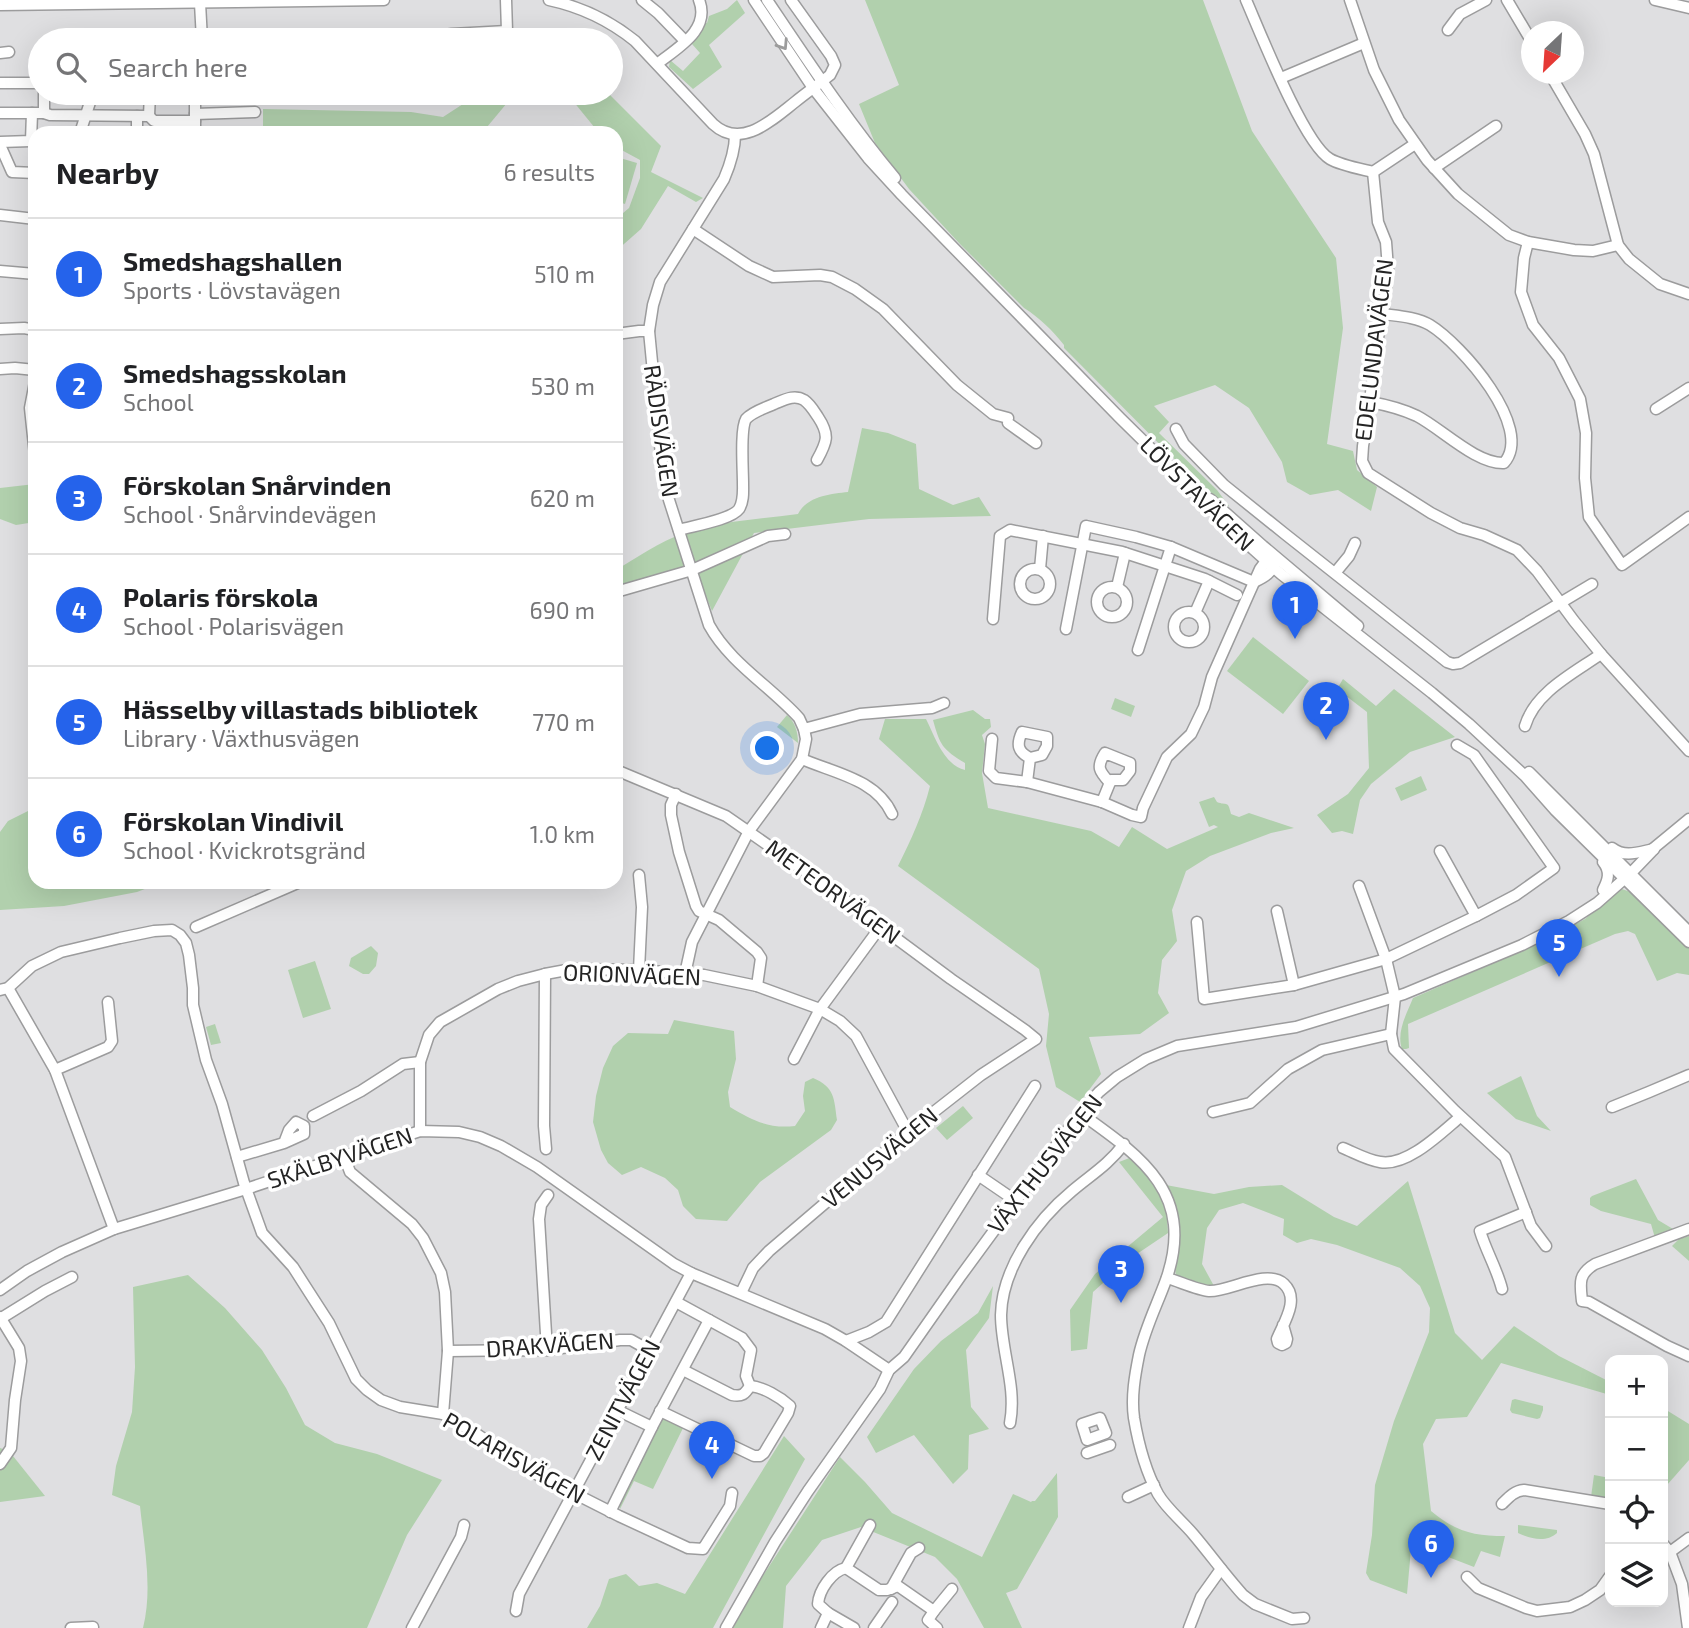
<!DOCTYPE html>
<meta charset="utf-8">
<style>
:root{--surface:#fff;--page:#f6f6f6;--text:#202124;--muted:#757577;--line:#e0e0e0;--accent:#2563eb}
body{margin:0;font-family:"Exo 2",sans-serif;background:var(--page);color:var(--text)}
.controls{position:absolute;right:21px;bottom:21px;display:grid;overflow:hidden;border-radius:14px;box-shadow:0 7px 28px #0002}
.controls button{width:63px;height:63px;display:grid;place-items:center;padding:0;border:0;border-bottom:2px solid var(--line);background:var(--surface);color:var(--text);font:35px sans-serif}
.compass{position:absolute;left:1521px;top:21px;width:63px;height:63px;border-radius:50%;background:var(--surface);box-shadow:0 7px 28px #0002;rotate:205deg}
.you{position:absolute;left:768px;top:749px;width:24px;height:24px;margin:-18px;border:5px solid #fff;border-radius:50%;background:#1a73e8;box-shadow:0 0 0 10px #1a73e833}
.badge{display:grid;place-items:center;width:46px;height:46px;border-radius:50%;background:var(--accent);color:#fff;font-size:23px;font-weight:700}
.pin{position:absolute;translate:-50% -58px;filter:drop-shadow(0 2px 4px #0008)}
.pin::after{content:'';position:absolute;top:37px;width:24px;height:21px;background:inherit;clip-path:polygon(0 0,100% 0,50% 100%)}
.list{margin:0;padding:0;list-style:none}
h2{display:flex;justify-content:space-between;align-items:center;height:91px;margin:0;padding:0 28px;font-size:30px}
h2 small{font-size:23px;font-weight:400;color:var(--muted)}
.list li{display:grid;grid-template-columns:46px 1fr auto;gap:21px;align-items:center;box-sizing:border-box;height:112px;padding:0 28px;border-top:2px solid var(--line)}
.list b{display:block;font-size:26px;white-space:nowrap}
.list p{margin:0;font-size:23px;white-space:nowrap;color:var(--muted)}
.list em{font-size:23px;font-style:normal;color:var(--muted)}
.icon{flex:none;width:38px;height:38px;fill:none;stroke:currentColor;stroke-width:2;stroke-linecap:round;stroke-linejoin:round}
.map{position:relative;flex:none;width:1689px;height:1628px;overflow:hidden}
.search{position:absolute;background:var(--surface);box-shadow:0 7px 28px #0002;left:28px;top:28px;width:595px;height:77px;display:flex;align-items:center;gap:18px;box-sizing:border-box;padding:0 24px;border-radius:38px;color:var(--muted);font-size:26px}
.panel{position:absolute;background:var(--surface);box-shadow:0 7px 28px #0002;left:28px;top:126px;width:595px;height:763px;border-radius:21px}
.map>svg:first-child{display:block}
.green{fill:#b1d0ad}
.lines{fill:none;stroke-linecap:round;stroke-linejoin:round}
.minor-casing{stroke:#9c9c9d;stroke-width:13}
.minor{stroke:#fff;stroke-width:10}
.oneway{stroke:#9c9c9c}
.labels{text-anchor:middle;stroke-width:7;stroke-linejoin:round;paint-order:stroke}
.street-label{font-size:23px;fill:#242424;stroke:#fff}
</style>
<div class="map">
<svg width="1689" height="1628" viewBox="0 0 1689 1628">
<rect width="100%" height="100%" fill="#dfdfe1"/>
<g class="green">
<path d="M737,0L745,13L709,45L722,67L693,89L669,67L670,60L683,71L700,53L692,44L691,41L704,22L707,23L709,16L727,9Z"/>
<path d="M865,0H1203L1252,131L1336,258L1343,328L1327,444L1353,451L1357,470L1377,487L1371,511L1338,490L1310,495L1287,482L1282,462L1249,408L1215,385L1154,406L1169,422L1159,433L1217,490L1229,506L1225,507L1218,503L1064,348V345C1052,330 1040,318 1024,308L959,243L909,189L875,143L859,104L899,85Z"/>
<path d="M489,93H545L507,103L482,133H263V109L411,112L443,117L463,104Z"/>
<path d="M549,93H608L661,146L651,172L703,198L696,202L668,186L641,229L616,251V219L629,208L640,178V160L616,147V133H599L573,101Z"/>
<path d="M620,158L637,163L625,204L616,201V172Z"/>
<path d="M862,428L888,433L916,444L919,489L953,505L979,497L991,516L869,519L754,533L712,611L696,571L616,587V570C638,557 659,542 684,533C720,521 761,519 798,514C807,496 831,494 848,492Z"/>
<path d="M35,484V522L16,525L0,519V488Z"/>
<path d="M1253,637L1309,681L1283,714L1227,671Z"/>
<path d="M1343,679L1376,706L1394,689L1455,737L1410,752L1371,784L1360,800L1353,834L1342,831L1332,833L1317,815L1348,794L1369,768L1367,712L1337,689Z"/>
<path d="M1115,698L1135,706L1131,717L1111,709Z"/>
<path d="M973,710L985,719H990L991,727L982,735L985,744L982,773L988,808L1091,831L1119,847L1132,827L1167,849L1218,827L1214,825L1209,827L1199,802L1214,797L1217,802C1227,806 1228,800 1231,814L1239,817L1249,813L1294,828L1271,833L1210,856L1186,871L1172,910L1177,941L1162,960L1158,993L1169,1013L1140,1034L1089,1037L1101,1074L1080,1102L1056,1087L1046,1046L1049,1014L1039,969L898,866C911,840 923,814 930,786L879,739L885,719H926C935,737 944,765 965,770V763C942,749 940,745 933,720Z"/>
<path d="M787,715C795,722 798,732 798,743L777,727Z"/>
<path d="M1421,776L1427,790L1401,801L1395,788Z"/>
<path d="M32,809H35V882H163L137,892L64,906L0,910V832L8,821Z"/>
<path d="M1622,889L1636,894L1689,948V975L1677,973L1657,981L1635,934L1628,931L1615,934L1408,1024L1409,1048L1406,1049H1402C1396,1032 1407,1013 1413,998L1546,940L1585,919L1607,899Z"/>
<path d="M371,946L378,953L376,966L369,974H363L349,966L351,958Z"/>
<path d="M315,961L331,1009L303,1018L288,970Z"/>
<path d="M674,1020L734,1031L736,1059L728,1092L730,1107C752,1120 768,1129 795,1126L805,1111L803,1096L805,1082L813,1078C835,1087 834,1099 837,1120L831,1130L760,1182L727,1221L696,1219L683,1206L678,1190L665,1178L641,1167L622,1175L608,1163L601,1150L593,1122L596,1096L603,1068L613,1046L628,1033L668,1034Z"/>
<path d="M215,1024L221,1043L211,1045L206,1027Z"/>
<path d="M1521,1076L1537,1116L1551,1131L1516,1119L1487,1093Z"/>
<path d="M963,1106L973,1118L947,1140L936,1128Z"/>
<path d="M1132,1157L1153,1179L1166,1205L1168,1233L1131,1258L1093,1292L1087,1349L1071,1351L1070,1310L1095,1274L1163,1217L1119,1162Z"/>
<path d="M1636,1179L1658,1220L1673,1229L1655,1238L1651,1224L1601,1211L1590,1205V1198L1592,1196Z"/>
<path d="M1408,1181L1455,1333L1482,1360L1514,1326L1559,1356L1610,1382V1395L1501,1363L1467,1417L1436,1419L1423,1444L1431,1511C1456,1532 1474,1536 1505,1536L1500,1557L1481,1551L1474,1567L1430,1550L1411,1549L1407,1594L1370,1580L1366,1573L1372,1535L1375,1485L1394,1421L1429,1332L1430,1308L1420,1286L1400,1268L1337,1245L1311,1239L1297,1243L1283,1235L1284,1219L1243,1203L1219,1210L1207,1228L1202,1264L1214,1286L1201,1285L1176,1276C1174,1266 1178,1258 1179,1248C1182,1225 1174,1206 1166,1185L1214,1194L1249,1187L1282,1185L1334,1217L1357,1226Z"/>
<path d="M1689,1236V1261L1672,1246L1679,1239Z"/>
<path d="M188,1275L225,1308L262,1350L286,1388L305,1425L335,1443L377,1454L442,1480L407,1535L367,1628H143C153,1588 144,1546 140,1506L112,1495L116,1466L132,1412L135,1367L133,1287Z"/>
<path d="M993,1286L989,1318L966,1350L971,1407L989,1429L969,1435L968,1469L953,1484L914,1435L876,1453L867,1437L914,1369L941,1341L978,1313Z"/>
<path d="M1515,1399L1543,1406V1410L1540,1418L1537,1419L1512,1413L1510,1410L1512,1400Z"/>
<path d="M1663,1408L1689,1424V1460L1667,1485L1663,1433Z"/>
<path d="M661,1417L685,1424L653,1489L634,1481L620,1509L619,1504Z"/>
<path d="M784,1436L805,1459L713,1628H587L600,1606L609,1579L626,1574L639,1586L657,1583L685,1594Z"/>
<path d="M0,1448L9,1451L45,1496L0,1502Z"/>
<path d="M840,1457L865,1482L892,1513L982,1557L1013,1494L1031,1502L1032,1501H1035L1057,1473L1058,1517L1017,1589L1006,1593L1022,1628H984L957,1579L935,1557L861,1527L822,1540L786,1586L783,1628H733L759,1582Z"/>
<path d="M1594,1475L1610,1478V1502L1591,1497Z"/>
<path d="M1518,1525L1557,1530V1533C1546,1543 1531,1539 1518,1533Z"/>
</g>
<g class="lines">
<g class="minor-casing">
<g id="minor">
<path d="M506,0L507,31L509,34"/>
<path d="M549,0C582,7 609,20 635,41L713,124C741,150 772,120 795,102C806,93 819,84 830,75L835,65L831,56L791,0"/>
<path d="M642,0L658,13L685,41"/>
<path d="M754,0L813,88L868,158L902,195L1120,418L1253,549L1281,574L1432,693L1469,724L1525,776L1555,810L1689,942"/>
<path d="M767,0C808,61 848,122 895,178"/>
<path d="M1246,0C1260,32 1304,144 1330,159C1340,165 1361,169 1373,172L1415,144"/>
<path d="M1350,0L1374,70L1399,120L1427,160L1458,194L1509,235L1528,242L1574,250L1593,251L1618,245"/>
<path d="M1507,0L1532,42"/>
<path d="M1655,0L1689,8"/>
<path d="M200,3L202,40"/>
<path d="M0,5L384,0"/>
<path d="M1448,30L1460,14L1486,0"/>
<path d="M318,35H383L417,39L452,34L507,31"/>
<path d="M0,53L9,52"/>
<path d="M657,64C677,48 711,30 699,0"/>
<path d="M1550,74L1585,134L1594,154L1618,245L1629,259L1660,284L1689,294"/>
<path d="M1281,78L1364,43"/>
<path d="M0,83H40"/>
<path d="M0,113H44V93"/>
<path d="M44,113L50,115L149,116L154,121H195"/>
<path d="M195,114L255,112"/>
<path d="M137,116V133"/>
<path d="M149,116L150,93"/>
<path d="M80,133L93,93"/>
<path d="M195,133V103L198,93"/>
<path d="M0,142L31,141L32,113"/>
<path d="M0,145L12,172L35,173"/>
<path d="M1434,168L1496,126"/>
<path d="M1373,172L1378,222L1386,242L1388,269L1383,314L1376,347L1370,402L1363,446L1362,461L1368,473L1431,513L1460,528L1484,535L1517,550L1537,571L1574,621L1601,654L1689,751"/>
<path d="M0,215L35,219"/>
<path d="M693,229L749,266L773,277L820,275L832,277L855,289L883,309L957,385L993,414L1008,418"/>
<path d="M1528,242L1524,258L1521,292L1533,325L1559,358L1580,399L1586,433L1585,478L1589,517L1622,565L1689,517"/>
<path d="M0,271L35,274"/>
<path d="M0,329L24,328L35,330"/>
<path d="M616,334L639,331H649"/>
<path d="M0,369L15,368L35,370"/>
<path d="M35,382L30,408L35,455"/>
<path d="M1370,402C1387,405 1402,409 1417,416C1442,429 1476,464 1504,463C1535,428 1461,344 1430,325C1417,317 1398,316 1383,314"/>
<path d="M1656,409L1689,388"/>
<path d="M1008,423L1036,443"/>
<path d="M1176,429L1184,444L1224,485L1285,534L1447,662L1453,664L1460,663L1592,584"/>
<path d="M1210,499L1263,546L1358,626"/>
<path d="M679,530C692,526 731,520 739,509C744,501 743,491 743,483C743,470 740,429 746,419C752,412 765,408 774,404C784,400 794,394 804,400C810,404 814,411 818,417C830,435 827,442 817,460"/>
<circle cx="1035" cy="584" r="15"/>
<path d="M1040,569L1043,536"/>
<path d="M1335,573L1349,556L1355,543"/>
<path d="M1254,582C1265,577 1273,572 1275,561"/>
<circle cx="1112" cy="602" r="15"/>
<path d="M1117,587L1125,553"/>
<path d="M616,592L692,570L768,536L785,534"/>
<circle cx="1189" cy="627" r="15"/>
<path d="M1195,613L1209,581"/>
<path d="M993,619L1000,536L1010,530L1122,552L1205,579L1237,595"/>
<path d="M1066,629L1086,526L1136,537L1171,547L1254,582"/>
<path d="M1138,650L1171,547"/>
<path d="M1525,726C1535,692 1574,673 1601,654"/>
<path d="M804,729L860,714L932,708L944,703"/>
<path d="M992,739L989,771L996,778L1027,782L1102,802L1132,815L1141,817L1143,808L1167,757L1191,734L1204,707L1212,677L1247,598L1260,569L1266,561L1270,559"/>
<path d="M802,759C834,773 876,779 892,814"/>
<path d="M616,770L726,816L808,873L951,979L1025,1030L1036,1039L981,1075L912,1129L769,1251L753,1268L741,1293"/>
<path d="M1529,772L1689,932"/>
<path d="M1027,782L1030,758L1042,755L1047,746V737L1022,732C1016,745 1018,752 1030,758"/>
<path d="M676,794L671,805V815L679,852L696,906L699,911L719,920L757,952L761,958L757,986"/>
<path d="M1102,802L1111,780H1123L1130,771V763L1105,753C1096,767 1099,771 1110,783"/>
<path d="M1612,848C1625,858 1639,852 1654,849"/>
<path d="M1440,851L1476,916"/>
<path d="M1649,852L1689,819"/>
<path d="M639,875L642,907L639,970"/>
<path d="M1359,886L1386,959L1395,997L1391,1034L1394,1049L1455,1111L1505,1157L1531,1226L1546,1246"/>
<path d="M1603,890C1608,880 1611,872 1603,862"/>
<path d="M1277,911L1294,985"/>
<path d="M1197,922L1204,999L1294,985L1386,959L1476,916L1516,895L1554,868L1474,755L1457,745"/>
<path d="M196,927L300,882"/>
<path d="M545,974L544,1126L546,1149"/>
<path d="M685,974L692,942L749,831L802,759L806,739L804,729L799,718C770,686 730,663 709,625L669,500L663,476L649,331L653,305L660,282L724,179C730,165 735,151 735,135"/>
<path d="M8,988L55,1070L114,1229"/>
<path d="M0,990L8,988L32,966L61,952L120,938L154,931L172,930L180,935L186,943L189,955L193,988V1005L206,1060L222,1104L244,1183L262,1233L293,1267L309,1292L329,1323L356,1379L367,1390L381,1400L400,1407L443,1414L475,1433L536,1474L619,1516L688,1548L703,1549L730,1506L732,1493"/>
<path d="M794,1059L820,1009L881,926"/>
<path d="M55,1070L108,1047L112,1041L108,1002"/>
<path d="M1612,1107L1649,1092L1689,1075"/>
<path d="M1213,1112L1250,1103L1288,1069L1322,1050L1391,1034"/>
<path d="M1080,1113C1142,1157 1196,1194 1166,1280C1157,1305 1145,1328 1139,1355C1135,1375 1131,1397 1134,1418C1138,1442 1146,1472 1158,1494C1166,1508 1182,1521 1193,1534C1210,1554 1225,1575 1243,1595L1255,1604L1292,1619L1304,1618"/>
<path d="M313,1116L361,1091L403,1064L420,1062"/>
<path d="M420,1131V1062L429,1035L440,1022L498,989L518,981L545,974L572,969L639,970L704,975L757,986L820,1009L840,1021L856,1036L908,1132"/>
<path d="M1343,1148C1355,1153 1367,1160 1380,1162C1407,1167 1441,1133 1460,1117"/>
<path d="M344,1156L350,1172L412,1224L423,1238L441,1273L445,1292L448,1351L443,1414"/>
<path d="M237,1157L284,1143L289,1130L296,1122L304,1126V1134L284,1143"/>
<path d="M978,1175L1016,1201"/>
<path d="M1689,1229L1595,1264C1578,1274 1580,1283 1582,1301L1589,1302L1667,1346L1689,1356"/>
<path d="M1167,1278C1178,1281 1198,1290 1209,1291C1229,1292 1267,1268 1284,1284C1300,1299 1284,1322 1277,1339L1278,1343L1282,1345L1286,1343L1287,1339L1283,1325"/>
<path d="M1502,1289C1497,1269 1486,1251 1480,1231L1526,1212"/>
<path d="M0,1290L27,1271L62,1252L114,1229L246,1189L420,1131L459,1132L480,1137L501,1146L537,1167L674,1264L691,1273L825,1329L846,1341L889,1370"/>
<path d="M676,1302L742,1338L751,1350L746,1376L750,1386"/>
<path d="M0,1317L19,1348L21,1361L15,1400L11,1448L0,1464"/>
<path d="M0,1319L45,1291L72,1277"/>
<path d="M846,1341L869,1332L886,1322L1035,1086"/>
<path d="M547,1350L539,1219L541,1205L548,1195"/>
<path d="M448,1351L547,1350L620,1340H631L649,1350"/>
<path d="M617,1410L652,1427L709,1320"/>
<path d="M660,1411L754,1456H760L764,1453L788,1413L790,1406C780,1397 763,1387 750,1386C745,1394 742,1397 732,1395L683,1370"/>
<path d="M1100,1418L1106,1433L1087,1440L1082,1424Z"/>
<path d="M1010,1423C1017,1387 1001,1351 1001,1315C1002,1268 1037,1220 1072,1191C1092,1174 1107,1166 1124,1144"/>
<path d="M1087,1453L1110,1445"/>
<path d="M1128,1497L1154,1485"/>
<path d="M1502,1504C1509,1497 1514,1491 1524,1490L1610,1504"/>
<path d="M610,1512L652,1427"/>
<path d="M870,1525L846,1568L879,1590H887L898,1586L934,1611L952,1589"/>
<path d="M1663,1544L1670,1552"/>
<path d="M1467,1577L1478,1588L1526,1608L1537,1611L1570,1607L1585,1600L1600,1590L1610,1576"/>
<path d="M891,1589L911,1553L919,1548"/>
<path d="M516,1611L519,1594L691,1273"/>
<path d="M934,1611L928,1620L937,1628"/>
<path d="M828,1613L818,1604C819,1590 832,1571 846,1568"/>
<path d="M71,1628L93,1627"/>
<path d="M412,1628L461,1537L464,1525"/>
<path d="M726,1628L775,1542L808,1491L880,1389L889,1370L904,1357L960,1277L1080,1113L1099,1092L1117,1077L1146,1059L1177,1046L1296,1027L1404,994L1522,945L1569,921L1597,903L1631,873L1654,849"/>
<path d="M821,1628L828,1613L854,1628"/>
<path d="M874,1628L892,1602"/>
<path d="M1189,1628L1201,1597L1221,1569"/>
<path d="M1688,1628L1682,1584L1670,1552L1689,1538"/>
</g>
</g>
<use href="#minor" class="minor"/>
</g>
<defs><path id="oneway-chevron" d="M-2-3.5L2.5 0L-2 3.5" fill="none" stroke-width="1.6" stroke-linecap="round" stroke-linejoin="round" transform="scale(1.75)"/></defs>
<use class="oneway" href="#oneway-chevron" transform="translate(783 45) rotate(57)"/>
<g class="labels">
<g class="street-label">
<text transform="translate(1374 350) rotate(-83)" y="8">EDELUNDAVÄGEN</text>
<text transform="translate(661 431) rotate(82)" y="8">RÄDISVÄGEN</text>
<text transform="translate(1197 494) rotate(45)" y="8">LÖVSTAVÄGEN</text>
<text transform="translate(833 892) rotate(36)" y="8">METEORVÄGEN</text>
<text transform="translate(632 975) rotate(2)" y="8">ORIONVÄGEN</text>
<text transform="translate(340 1158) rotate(-18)" y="8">SKÄLBYVÄGEN</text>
<text transform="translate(880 1158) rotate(-40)" y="8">VENUSVÄGEN</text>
<text transform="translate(1045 1164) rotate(-52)" y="8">VÄXTHUSVÄGEN</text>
<text transform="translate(550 1345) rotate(-4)" y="8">DRAKVÄGEN</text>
<text transform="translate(623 1400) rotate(-62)" y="8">ZENITVÄGEN</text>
<text transform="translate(514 1458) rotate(30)" y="8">POLARISVÄGEN</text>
</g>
</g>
</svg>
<div class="controls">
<button>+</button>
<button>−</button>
<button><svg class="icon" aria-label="locate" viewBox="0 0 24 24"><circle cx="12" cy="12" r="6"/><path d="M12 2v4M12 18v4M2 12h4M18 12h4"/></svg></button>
<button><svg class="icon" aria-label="layers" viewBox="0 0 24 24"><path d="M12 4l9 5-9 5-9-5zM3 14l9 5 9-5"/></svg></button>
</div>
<svg class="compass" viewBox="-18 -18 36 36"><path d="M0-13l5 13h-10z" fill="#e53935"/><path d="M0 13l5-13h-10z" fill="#757577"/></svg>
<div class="you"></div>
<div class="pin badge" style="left:1295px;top:639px">1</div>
<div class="pin badge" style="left:1326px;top:740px">2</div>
<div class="pin badge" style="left:1121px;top:1303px">3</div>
<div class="pin badge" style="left:712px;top:1479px">4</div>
<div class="pin badge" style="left:1559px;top:977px">5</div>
<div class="pin badge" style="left:1431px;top:1578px">6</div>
<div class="search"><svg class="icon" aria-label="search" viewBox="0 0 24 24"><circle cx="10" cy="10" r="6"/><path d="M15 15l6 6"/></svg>Search here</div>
<section class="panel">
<h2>Nearby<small>6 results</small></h2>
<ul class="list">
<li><span class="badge">1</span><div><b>Smedshagshallen</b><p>Sports · Lövstavägen</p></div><em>510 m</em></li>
<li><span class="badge">2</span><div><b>Smedshagsskolan</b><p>School</p></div><em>530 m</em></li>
<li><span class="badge">3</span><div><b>Förskolan Snårvinden</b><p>School · Snårvindevägen</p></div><em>620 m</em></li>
<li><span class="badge">4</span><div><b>Polaris förskola</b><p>School · Polarisvägen</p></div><em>690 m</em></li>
<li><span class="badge">5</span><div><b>Hässelby villastads bibliotek</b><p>Library · Växthusvägen</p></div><em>770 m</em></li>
<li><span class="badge">6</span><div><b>Förskolan Vindivil</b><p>School · Kvickrotsgränd</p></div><em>1.0 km</em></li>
</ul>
</section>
</div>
